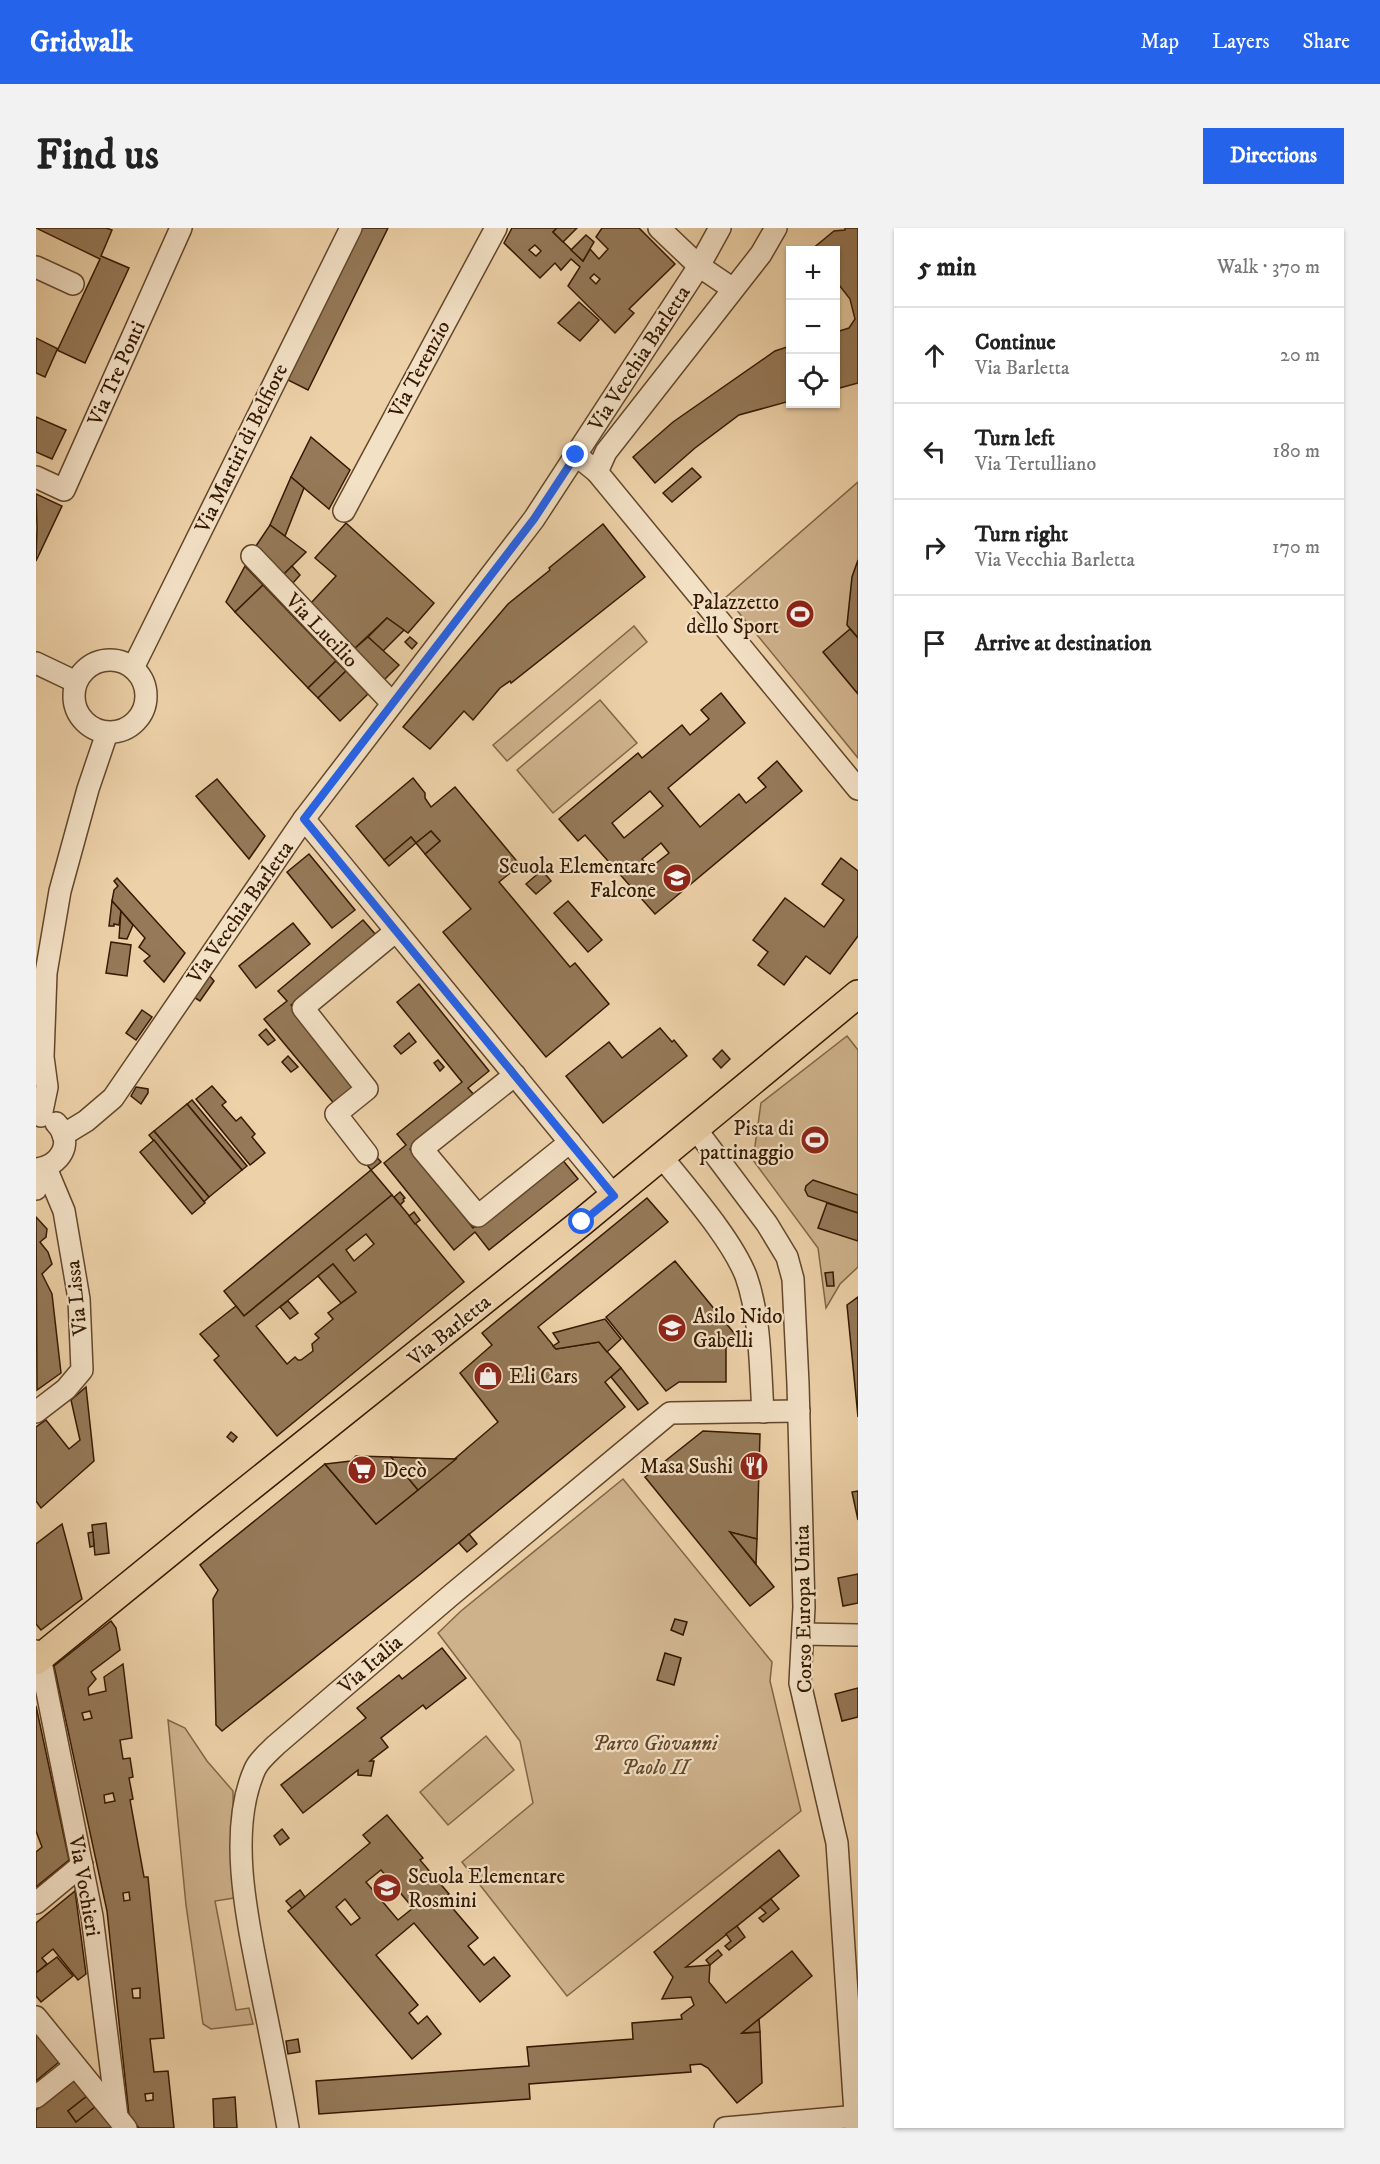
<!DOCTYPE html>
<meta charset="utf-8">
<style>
:root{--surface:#fff;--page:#f2f2f2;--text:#222;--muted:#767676;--line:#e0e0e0;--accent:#2563eb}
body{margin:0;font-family:"IM FELL DW Pica",serif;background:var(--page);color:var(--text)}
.controls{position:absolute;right:18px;top:18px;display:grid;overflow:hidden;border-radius:0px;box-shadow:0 2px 4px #0004}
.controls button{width:54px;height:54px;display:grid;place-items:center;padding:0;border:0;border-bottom:2px solid var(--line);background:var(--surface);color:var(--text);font:30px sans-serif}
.stop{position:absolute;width:18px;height:18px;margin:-14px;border:4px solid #2563eb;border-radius:50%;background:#fff}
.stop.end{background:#2563eb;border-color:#fff;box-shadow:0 2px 6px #0008}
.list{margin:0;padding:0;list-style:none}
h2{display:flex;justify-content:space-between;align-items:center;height:78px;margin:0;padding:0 24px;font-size:26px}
h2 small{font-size:20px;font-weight:400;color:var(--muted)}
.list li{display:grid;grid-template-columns:39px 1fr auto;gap:18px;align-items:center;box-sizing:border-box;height:96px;padding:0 24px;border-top:2px solid var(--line)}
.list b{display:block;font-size:22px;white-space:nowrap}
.list p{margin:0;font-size:20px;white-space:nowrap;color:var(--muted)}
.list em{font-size:20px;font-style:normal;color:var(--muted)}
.icon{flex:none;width:33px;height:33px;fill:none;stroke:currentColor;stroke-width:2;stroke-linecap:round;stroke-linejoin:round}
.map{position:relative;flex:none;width:822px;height:1900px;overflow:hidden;border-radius:0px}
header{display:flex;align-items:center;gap:36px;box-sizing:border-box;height:84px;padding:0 30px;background:var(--accent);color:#fff}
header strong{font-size:28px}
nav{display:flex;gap:33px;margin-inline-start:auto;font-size:21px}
.intro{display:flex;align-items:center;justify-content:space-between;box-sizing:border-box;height:144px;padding:0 36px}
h1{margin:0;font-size:42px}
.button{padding:15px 27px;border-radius:0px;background:var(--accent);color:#fff;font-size:21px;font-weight:700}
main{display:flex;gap:36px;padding:0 36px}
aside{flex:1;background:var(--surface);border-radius:0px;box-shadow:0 2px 4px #0004}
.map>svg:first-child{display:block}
.green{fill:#ceb28c;stroke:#826646;stroke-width:1.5}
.building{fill:#957958;stroke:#351901;stroke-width:1.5;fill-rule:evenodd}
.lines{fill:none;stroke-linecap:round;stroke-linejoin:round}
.minor-casing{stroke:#63472b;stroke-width:24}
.major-casing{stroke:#351901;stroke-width:30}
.minor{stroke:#f3e1c6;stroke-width:21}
.major{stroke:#edd1a8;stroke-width:27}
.route{stroke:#2563eb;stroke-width:8}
.labels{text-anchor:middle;stroke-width:4.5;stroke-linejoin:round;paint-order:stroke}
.street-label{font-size:21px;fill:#351901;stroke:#f3e1c6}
.poi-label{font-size:21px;fill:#351901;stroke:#f3e1c6;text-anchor:end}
.park-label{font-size:21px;font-style:italic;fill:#63472b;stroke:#f3e1c6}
</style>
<header>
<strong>Gridwalk</strong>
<nav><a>Map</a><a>Layers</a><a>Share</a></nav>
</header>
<div class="intro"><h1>Find us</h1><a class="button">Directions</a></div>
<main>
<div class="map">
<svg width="822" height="1900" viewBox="0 0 822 1900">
<rect width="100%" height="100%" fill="#edd1a8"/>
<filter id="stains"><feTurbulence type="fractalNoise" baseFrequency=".00333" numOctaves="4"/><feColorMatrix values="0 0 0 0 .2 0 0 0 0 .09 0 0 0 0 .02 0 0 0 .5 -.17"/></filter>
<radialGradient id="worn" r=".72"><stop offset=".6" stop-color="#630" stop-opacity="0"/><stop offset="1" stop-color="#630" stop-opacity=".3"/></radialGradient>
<g class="green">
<path d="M822,254V530L690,369Z"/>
<path d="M598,398L611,414L471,533L457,517Z"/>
<path d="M564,472L601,515L517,585L481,542Z"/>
<path d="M811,808L822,822V1039L804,1056L790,1080L782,1020L717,932L725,875Z"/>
<path d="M587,1251L736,1434L734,1453L765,1583L531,1768L426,1634L497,1575L484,1513L402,1405L425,1383Z"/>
<path d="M132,1492L149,1500L171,1533L197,1563L198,1670L179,1673L200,1782L213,1780L217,1796L175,1801L167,1796L150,1677Z"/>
<path d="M450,1508L478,1542L412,1597L384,1564Z"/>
</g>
<g class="building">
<path d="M0,0H70L76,2L65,28L93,40L49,135L21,122L9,149L0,145V110L22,121L64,31Z"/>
<path d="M325,0H352L272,162L250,151Z"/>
<path d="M476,0H521L517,4L547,33L554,21L563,31L572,21L560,9L566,0H603L639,36L593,81L598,85L579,105L532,58L544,39L535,31L525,42L519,35L504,50L468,15ZM499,17L505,23L500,28L493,22ZM558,46L564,51L560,56L554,50Z"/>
<path d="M521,0H541L527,14L517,4Z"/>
<path d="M809,0H822V155L800,161V104L813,100L819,91L814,71L800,53V22H775L798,3L809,2Z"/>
<path d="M550,7L558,14L547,33L535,22Z"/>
<path d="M543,74L563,92L544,113L522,95Z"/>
<path d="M754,118V173L703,187L659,220L619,255L597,229L637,194L739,123Z"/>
<path d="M0,189L30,202L16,231L0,224Z"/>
<path d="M275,209L314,242L293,281L255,249Z"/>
<path d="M656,240L665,249L636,274L627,265Z"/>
<path d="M255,249L268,260L249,308L234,297Z"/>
<path d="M0,266L26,278L0,333L1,300Z"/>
<path d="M310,295L398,375L372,405L351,390L319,420L275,375L300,348L279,330Z"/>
<path d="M567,296L609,349L475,455L474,453L464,460L437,492L428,483L394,521L367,499L472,376L514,342L513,340Z"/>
<path d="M234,297L270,324L248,346L220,318Z"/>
<path d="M822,332V410L811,397L816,349Z"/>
<path d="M209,338L227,357L199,384L190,374Z"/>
<path d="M256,338L264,347L257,355L248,346Z"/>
<path d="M227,357L300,433L272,460L199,384Z"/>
<path d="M351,390L368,402L347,423L332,409Z"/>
<path d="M814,401L822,410V466L787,424Z"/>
<path d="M332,409L363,437L347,453L317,422Z"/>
<path d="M374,409L381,415L376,421L369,414Z"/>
<path d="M300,433L310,443L282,470L272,460Z"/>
<path d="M310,443L332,466L304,493L282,470Z"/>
<path d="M685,465L709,495L632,560L664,599L703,566L710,575L730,559L722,550L741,533L766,563L619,686L549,607L542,613L523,591L602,525L606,530L646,497L654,507L673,491L665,482ZM614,563L627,578L588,610L576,595ZM625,615L633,625L614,640L606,631Z"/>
<path d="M377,550L389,565V570L395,579L419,559L484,637L463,654L534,739L539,735L573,776L510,829L407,704L435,681L389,626L404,613L395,603L380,615L375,609L348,632L320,598Z"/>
<path d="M181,551L229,608L213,631L160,568Z"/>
<path d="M395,603L404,613L389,626L380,615Z"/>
<path d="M375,609L380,615L353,638L348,632Z"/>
<path d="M273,626L319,682L296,700L251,644Z"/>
<path d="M805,630L822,643V708L794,746L770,728L748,757L722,737L732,724L717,712L749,670L788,699L808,672L786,656Z"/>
<path d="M506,642L515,653L500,666L490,656Z"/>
<path d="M81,650L149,725L128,754L108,733L114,728L103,719L109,710L76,673L78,662L82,658L78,653Z"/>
<path d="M76,673L85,683L83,697L78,696V698H73Z"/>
<path d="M532,673L566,712L552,724L518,685Z"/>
<path d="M85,683L97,697L91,711L83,710Z"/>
<path d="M327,692L340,707L255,777L322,859L300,878L228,791L251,773L242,763Z"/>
<path d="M257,695L274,716L220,760L203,738Z"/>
<path d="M75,714L95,717L91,748L70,745Z"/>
<path d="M172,746L178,753L164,773L156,768Z"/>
<path d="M383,756L453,843L432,860L439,868L374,921L437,1000L525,930L542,951L453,1022L439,1004L418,1022L348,935L370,917L361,906L426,854L361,774Z"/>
<path d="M106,782L116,789L100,812L90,805Z"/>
<path d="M624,800L636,814L638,812L651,828L567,895L530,848L573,814L586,830Z"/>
<path d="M230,801L239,812L232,817L223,807Z"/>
<path d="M373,805L380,814L365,826L358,818Z"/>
<path d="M686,822L694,831L685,840L677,831Z"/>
<path d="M252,828L262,839L255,844L246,834Z"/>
<path d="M402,832L408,839L404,843L398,835Z"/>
<path d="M176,858L190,874L186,877L200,893L205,889L219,906L216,909L229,925L214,937L160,871Z"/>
<path d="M100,859L112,861V865L105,876L95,868Z"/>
<path d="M156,872L211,938L206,942L151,876Z"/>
<path d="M151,876L206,942L173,969L118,903Z"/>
<path d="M118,903L173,969L168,974L113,907Z"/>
<path d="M118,912L169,975L156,986L104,924Z"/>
<path d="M337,925L345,934L335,942L328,933Z"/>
<path d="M335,942L356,967L208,1088L188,1063Z"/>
<path d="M777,952L822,967V985L772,968L769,962L770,958Z"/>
<path d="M364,964L369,970L367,971L368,973L364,977L358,969Z"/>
<path d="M356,967L428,1054L241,1208L178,1132L183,1128L164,1106L200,1078L208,1088ZM330,1006L338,1016L318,1033L310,1022ZM297,1036L320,1064L292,1085L297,1091L279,1106L283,1110L276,1116L277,1123L265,1132H262L259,1129L251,1136L220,1098Z"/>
<path d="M611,970L632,994L502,1099L520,1121L563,1114L585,1140L569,1154L589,1179L382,1348L186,1503L180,1497L177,1371L182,1362L164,1337L289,1236L340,1296L382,1262L462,1194L424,1145L456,1117L446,1105Z"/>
<path d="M791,975L822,985V1013L782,1000Z"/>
<path d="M378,984L384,992L379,996L373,988Z"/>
<path d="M0,989L11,1001L10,1009L4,1014L12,1024L16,1036L6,1046L16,1066L25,1145L1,1162Z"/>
<path d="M639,1033L702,1110L690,1120V1154H643L630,1163L570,1089Z"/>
<path d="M297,1036L320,1064L305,1075L282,1048Z"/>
<path d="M797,1044L798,1058H791L789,1045Z"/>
<path d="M822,1069V1189L811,1077Z"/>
<path d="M252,1073L262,1085L254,1091L244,1079Z"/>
<path d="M569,1091L585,1111L571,1124L563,1114L520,1121L517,1118L523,1114L517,1105Z"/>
<path d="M585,1140L612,1175L602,1182L575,1149Z"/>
<path d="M50,1159L58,1233L5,1280L0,1273V1199L10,1192L33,1221L44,1212L35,1172Z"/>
<path d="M667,1203L724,1206L721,1311L694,1304L738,1359L714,1378L609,1249Z"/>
<path d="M195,1204L201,1209L197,1214L191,1209Z"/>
<path d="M320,1228L355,1229L382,1262L340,1296L289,1236L315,1233Z"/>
<path d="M355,1229L383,1230L420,1231L382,1262Z"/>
<path d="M822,1263V1292L816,1264Z"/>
<path d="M70,1295L73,1325L59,1327L56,1297Z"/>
<path d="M26,1296L46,1371L5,1402L0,1396V1316Z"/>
<path d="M57,1304L58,1318L54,1319L52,1305Z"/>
<path d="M694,1304L721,1311L720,1336Z"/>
<path d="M433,1306L441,1316L431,1324L423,1315Z"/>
<path d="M822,1346V1375L807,1378L802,1350Z"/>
<path d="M639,1391L651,1394L647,1407L635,1402Z"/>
<path d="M75,1393L80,1400L84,1422L55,1444L60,1451L52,1460L53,1467L70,1463L68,1449L87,1436L96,1510L84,1512L87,1531L94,1530L97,1549L93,1550L97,1571L94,1572L108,1649H112L128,1810L114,1811L118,1844L132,1843L138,1900H103L93,1887L71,1683L18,1438ZM54,1483L56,1490L48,1492L46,1485ZM77,1565L79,1573L69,1575L68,1567ZM93,1664L94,1672L88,1673L87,1665ZM104,1760V1770H97L96,1761ZM117,1865V1872L110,1873L109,1866Z"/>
<path d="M406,1420L430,1450L390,1481L387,1477L345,1510L352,1519L334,1533H338L335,1548L322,1547V1542L267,1585L245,1557L330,1490L321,1480L363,1447L366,1451Z"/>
<path d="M629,1425L645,1430L638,1457L621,1452Z"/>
<path d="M822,1460V1489L806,1493L799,1466Z"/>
<path d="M0,1478L33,1632L0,1659V1624L6,1619L0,1603Z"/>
<path d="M351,1587L387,1630L384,1632L413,1666L408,1670L442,1710L432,1718L448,1737L458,1729L474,1748L444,1774L378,1695L340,1727L382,1777L373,1785L382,1796L391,1788L405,1806L376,1831L252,1683L334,1615L327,1607ZM345,1642L377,1680L362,1692L330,1654ZM309,1671L324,1690L315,1697L300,1679Z"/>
<path d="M246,1601L253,1610L244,1617L238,1608Z"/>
<path d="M743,1622L763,1648L650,1739L674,1737L673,1754L690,1775L756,1723L776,1748L706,1805L724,1804L726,1855L701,1875L672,1840L665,1836L654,1837L655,1844L493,1856L494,1871L283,1886L280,1853L493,1838L491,1819L597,1811L596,1795L646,1791L645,1787L658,1777L655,1769L626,1771L637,1749L618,1724Z"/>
<path d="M264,1662L269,1669L256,1680L250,1673Z"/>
<path d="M39,1663L50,1746L42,1752L17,1721L6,1730L11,1736L0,1745V1695Z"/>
<path d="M735,1671L743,1681L727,1694L723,1690L730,1685L724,1679Z"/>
<path d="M701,1698L709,1709L693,1722L689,1718L695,1713L690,1706Z"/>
<path d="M682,1722L686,1727L674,1737L670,1732Z"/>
<path d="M21,1729L37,1748L5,1774L0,1768V1745Z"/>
<path d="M723,1791L724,1804L706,1805Z"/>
<path d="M0,1806L23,1834L0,1853Z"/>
<path d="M262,1811L264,1824L252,1826L250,1813Z"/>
<path d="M38,1851L51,1868L32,1883L40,1894L60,1878L78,1900H0V1882Z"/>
<path d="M51,1868L60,1878L40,1894L32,1883Z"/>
<path d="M199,1869L201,1900H178L177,1871Z"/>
</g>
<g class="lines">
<g class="minor-casing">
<g id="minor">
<path d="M623,0L663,38L697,61"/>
<path d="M0,39L37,56"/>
<path d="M540,227L561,244L822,561"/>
<path d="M561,244L570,224L725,26L740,0"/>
<path d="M0,249L28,262L145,0"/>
<path d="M308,283L460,0"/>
<path d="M216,328L356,475"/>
<circle cx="74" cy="468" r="36"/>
<path d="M0,435L40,454"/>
<path d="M97,440L315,0"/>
<path d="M268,591L578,968"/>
<path d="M479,847L386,921L442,988L534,914"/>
<path d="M5,888L11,859L7,829L10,745L24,663L52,561L71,505"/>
<path d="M659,900L731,996L751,1029L757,1051L762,1156L768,1379L764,1455L801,1615L820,1900"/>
<path d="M27,907L50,893L77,870L268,591L498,291L663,38L684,0"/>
<path d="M331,926L300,886L331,861L267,780L360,703"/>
<path d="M626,929C652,962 695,1010 710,1048C725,1091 724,1140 727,1184"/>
<path d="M0,941C24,938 39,915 20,895"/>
<path d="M0,958V961"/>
<path d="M0,1184L30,1161L46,1142L43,1071L28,983L10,940"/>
<path d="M767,1406L822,1407"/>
<path d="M0,1423L4,1429L56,1688L81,1888"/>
<path d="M0,1675L46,1637"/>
<path d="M0,1789L90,1900"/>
<path d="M0,1869L39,1838"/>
<path d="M252,1900C244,1855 235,1810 226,1766C213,1699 190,1605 219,1541C223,1532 233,1524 240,1517L414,1368L634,1185L763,1183"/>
<path d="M689,1900L822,1888"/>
</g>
</g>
<g class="major-casing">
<path id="major" d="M0,1433L167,1297L546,994L822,766"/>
</g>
<use href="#minor" class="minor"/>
<use href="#major" class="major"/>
</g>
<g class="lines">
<path class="route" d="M540,227L498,291L268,591L578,968L546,994"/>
</g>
<defs>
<g id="stadium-disc" transform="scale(1.5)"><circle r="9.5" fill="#8f2418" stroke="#f3e1c6"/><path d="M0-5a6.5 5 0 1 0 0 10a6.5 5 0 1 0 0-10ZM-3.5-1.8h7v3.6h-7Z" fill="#fff"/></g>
<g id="school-disc" transform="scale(1.5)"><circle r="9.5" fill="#8f2418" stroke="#f3e1c6"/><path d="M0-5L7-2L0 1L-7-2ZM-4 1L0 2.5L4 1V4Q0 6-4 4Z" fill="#fff"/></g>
<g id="shop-disc" transform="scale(1.5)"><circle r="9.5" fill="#8f2418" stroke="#f3e1c6"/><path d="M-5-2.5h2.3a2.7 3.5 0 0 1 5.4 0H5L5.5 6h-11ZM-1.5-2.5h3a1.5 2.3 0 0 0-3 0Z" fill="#fff"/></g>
<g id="restaurant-disc" transform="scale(1.5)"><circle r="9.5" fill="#8f2418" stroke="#f3e1c6"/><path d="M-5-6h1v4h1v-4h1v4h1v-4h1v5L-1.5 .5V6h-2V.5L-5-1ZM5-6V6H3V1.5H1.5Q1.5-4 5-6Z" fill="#fff"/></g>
<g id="supermarket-disc" transform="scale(1.5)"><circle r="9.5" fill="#8f2418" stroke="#f3e1c6"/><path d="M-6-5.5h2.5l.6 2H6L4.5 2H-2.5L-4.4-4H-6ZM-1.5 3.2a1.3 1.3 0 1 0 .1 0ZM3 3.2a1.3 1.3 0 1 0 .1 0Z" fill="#fff"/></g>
</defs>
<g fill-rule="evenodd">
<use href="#stadium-disc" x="764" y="386"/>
<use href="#school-disc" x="641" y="650"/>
<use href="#stadium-disc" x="779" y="912"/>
<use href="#school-disc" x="636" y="1100"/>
<use href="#shop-disc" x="452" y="1148"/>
<use href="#restaurant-disc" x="718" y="1238"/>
<use href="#supermarket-disc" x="326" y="1242"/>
<use href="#school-disc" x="351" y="1660"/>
</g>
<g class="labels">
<g class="street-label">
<text transform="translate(603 130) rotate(-57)" y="7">Via Vecchia Barletta</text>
<text transform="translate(383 141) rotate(-62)" y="7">Via Terenzio</text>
<text transform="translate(80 145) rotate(-66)" y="7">Via Tre Ponti</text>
<text transform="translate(205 220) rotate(-64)" y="7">Via Martiri di Belfiore</text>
<text transform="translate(286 402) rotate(46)" y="7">Via Lucilio</text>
<text transform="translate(204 684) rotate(-55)" y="7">Via Vecchia Barletta</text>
<text transform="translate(40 1070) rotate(-96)" y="7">Via Lissa</text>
<text transform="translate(413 1102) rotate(-39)" y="7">Via Barletta</text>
<text transform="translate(767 1381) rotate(-91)" y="7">Corso Europa Unita</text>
<text transform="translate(334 1436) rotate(-41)" y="7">Via Italia</text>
<text transform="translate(49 1658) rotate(80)" y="7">Via Vochieri</text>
</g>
<g class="poi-label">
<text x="743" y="381">Palazzetto<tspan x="743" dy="24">dello Sport</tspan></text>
<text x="620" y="645">Scuola Elementare<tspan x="620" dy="24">Falcone</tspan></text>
<text x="758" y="907">Pista di<tspan x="758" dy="24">pattinaggio</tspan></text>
<text x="657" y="1095" text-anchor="start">Asilo Nido<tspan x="657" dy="24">Gabelli</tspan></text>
<text x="473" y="1155" text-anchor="start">Eli Cars</text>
<text x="697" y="1245">Masa Sushi</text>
<text x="347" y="1249" text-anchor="start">Decò</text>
<text x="372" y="1655" text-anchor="start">Scuola Elementare<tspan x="372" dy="24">Rosmini</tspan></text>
</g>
<g class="park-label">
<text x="619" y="1522">Parco Giovanni<tspan x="619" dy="24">Paolo II</tspan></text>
</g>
</g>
<rect width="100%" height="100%" filter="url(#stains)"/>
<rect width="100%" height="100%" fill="url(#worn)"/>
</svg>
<div class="controls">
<button>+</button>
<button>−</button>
<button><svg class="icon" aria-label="locate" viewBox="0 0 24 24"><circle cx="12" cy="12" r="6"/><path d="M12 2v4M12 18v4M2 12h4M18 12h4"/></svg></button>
</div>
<div class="stop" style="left:546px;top:994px"></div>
<div class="stop end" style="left:540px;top:227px"></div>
</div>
<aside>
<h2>5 min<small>Walk · 370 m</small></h2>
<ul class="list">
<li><svg class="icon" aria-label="ahead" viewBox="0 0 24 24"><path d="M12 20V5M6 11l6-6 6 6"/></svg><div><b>Continue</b><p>Via Barletta</p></div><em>20 m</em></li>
<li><svg class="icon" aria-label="left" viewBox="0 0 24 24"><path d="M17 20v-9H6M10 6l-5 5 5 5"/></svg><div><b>Turn left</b><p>Via Tertulliano</p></div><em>180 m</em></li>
<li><svg class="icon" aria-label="right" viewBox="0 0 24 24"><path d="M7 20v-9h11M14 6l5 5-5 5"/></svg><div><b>Turn right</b><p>Via Vecchia Barletta</p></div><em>170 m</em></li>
<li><svg class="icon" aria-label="arrive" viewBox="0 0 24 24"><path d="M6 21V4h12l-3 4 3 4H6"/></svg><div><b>Arrive at destination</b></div></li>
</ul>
</aside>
</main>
